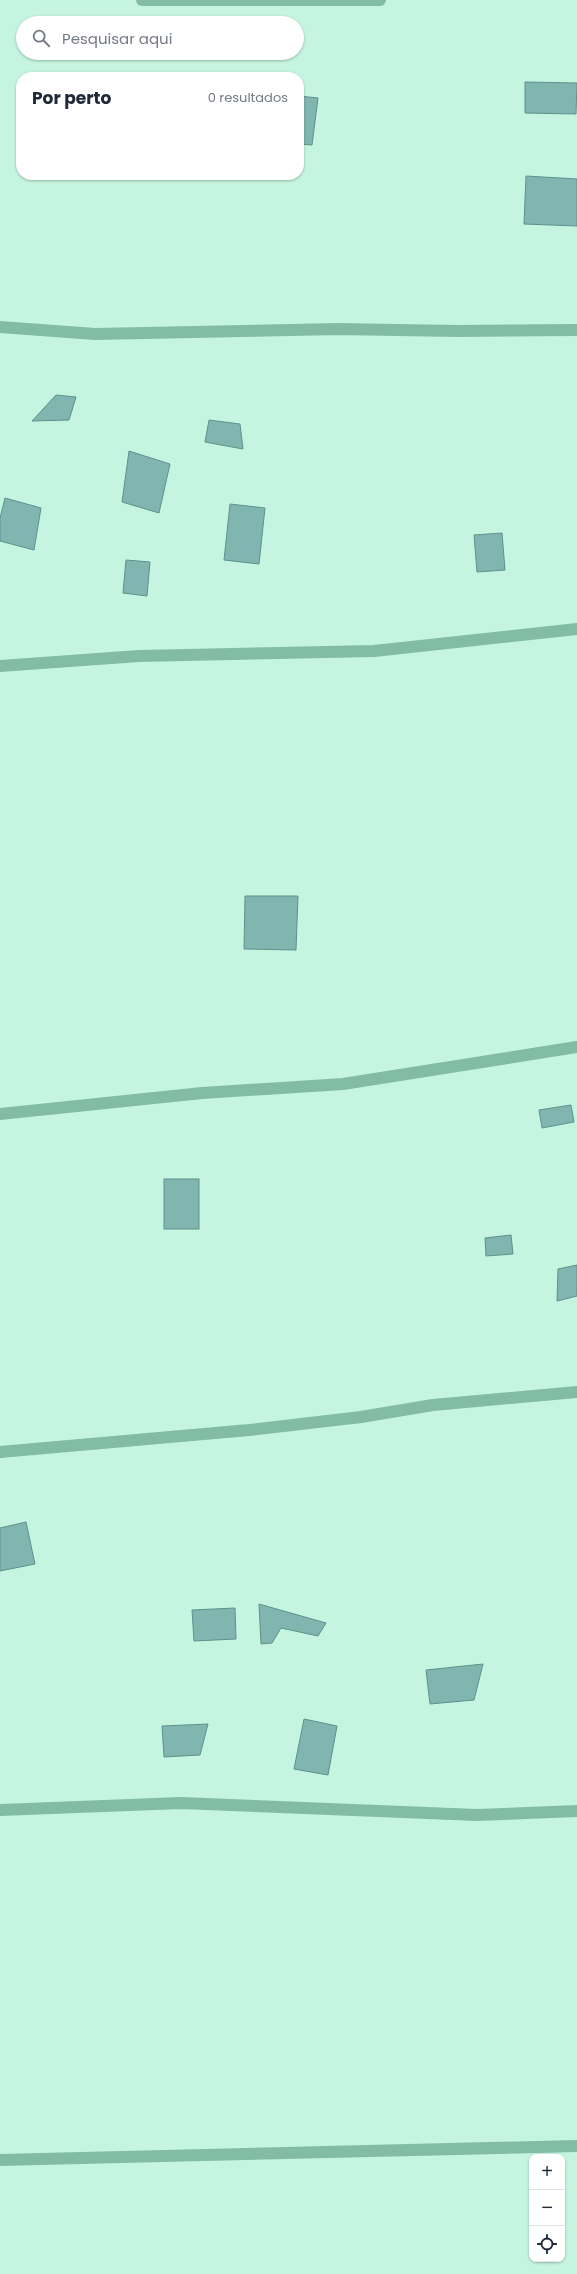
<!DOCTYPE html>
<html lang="pt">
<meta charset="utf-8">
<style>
:root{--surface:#fff;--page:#f2f2f3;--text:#1f2937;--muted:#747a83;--line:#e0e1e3}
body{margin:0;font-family:Poppins,sans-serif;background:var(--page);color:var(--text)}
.controls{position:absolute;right:12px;bottom:12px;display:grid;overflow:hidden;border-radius:8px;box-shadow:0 1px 3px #0004}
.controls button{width:36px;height:36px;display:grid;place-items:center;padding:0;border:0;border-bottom:1px solid var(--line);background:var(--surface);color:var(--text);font:20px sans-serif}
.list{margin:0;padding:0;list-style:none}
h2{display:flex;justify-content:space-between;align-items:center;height:52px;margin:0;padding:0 16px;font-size:17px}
h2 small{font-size:13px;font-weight:400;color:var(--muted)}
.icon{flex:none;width:22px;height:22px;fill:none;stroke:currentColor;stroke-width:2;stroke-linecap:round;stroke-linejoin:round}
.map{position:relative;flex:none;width:577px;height:2274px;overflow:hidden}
.search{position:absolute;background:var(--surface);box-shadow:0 1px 3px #0004;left:16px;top:16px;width:288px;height:44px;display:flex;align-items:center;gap:10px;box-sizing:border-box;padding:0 14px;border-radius:22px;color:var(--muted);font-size:15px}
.panel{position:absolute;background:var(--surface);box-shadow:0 1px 3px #0004;left:16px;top:72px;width:288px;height:108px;border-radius:16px}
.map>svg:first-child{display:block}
.building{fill:#81b6b0;stroke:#5d928c}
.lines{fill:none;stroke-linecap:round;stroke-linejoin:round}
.minor{stroke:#83bca4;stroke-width:12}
</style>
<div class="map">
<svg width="577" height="2274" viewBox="0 0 577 2274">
<rect width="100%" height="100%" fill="#c5f5e0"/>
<g class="building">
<path d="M525,82L577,83L576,114L525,113Z"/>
<path d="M299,96L318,98L312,145L299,144Z"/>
<path d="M526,176L577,179V226L524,224Z"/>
<path d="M56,395L76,397L69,420L32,421Z"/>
<path d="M209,420L240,424L243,449L205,442Z"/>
<path d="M129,451L170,464L159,513L122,502Z"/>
<path d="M5,498L41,508L34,550L0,541V518Z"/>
<path d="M230,504L265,508L259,564L224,560Z"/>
<path d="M502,533L505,570L477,572L474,535Z"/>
<path d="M126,560L150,562L147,596L123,593Z"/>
<path d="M245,896H298L296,950L244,949Z"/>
<path d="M571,1105L574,1122L542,1128L539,1110Z"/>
<rect x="164" y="1179" width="35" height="50"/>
<path d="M511,1235L513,1254L486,1256L485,1238Z"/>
<path d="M577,1265V1296L557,1301L558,1269Z"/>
<path d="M26,1522L35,1564L0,1571V1528Z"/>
<path d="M259,1604L326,1623L318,1636L281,1628L272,1643L261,1644Z"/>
<path d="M235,1608L236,1639L194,1641L192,1610Z"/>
<path d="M483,1664L474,1700L430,1704L426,1670Z"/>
<path d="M304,1719L337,1726L328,1775L294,1769Z"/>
<path d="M208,1724L200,1755L164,1757L162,1726Z"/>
</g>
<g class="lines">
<g class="minor">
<path d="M142,0H380"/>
<path d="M0,327L95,334L338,329L458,331L577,330"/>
<path d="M0,666L139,656L374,651L577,629"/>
<path d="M0,1114L202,1093L343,1084L577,1047"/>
<path d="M0,1452L249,1430L361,1417L433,1405L577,1392"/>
<path d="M0,1810L181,1803L477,1815L577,1811"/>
<path d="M0,2160L577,2146"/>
</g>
</g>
</svg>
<div class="controls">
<button>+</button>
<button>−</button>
<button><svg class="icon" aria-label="locate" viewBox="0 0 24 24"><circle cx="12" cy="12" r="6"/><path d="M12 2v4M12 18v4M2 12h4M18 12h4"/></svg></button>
</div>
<div class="search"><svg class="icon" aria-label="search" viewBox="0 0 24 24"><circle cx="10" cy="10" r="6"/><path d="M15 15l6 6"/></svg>Pesquisar aqui</div>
<section class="panel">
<h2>Por perto<small>0 resultados</small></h2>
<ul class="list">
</ul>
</section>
</div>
